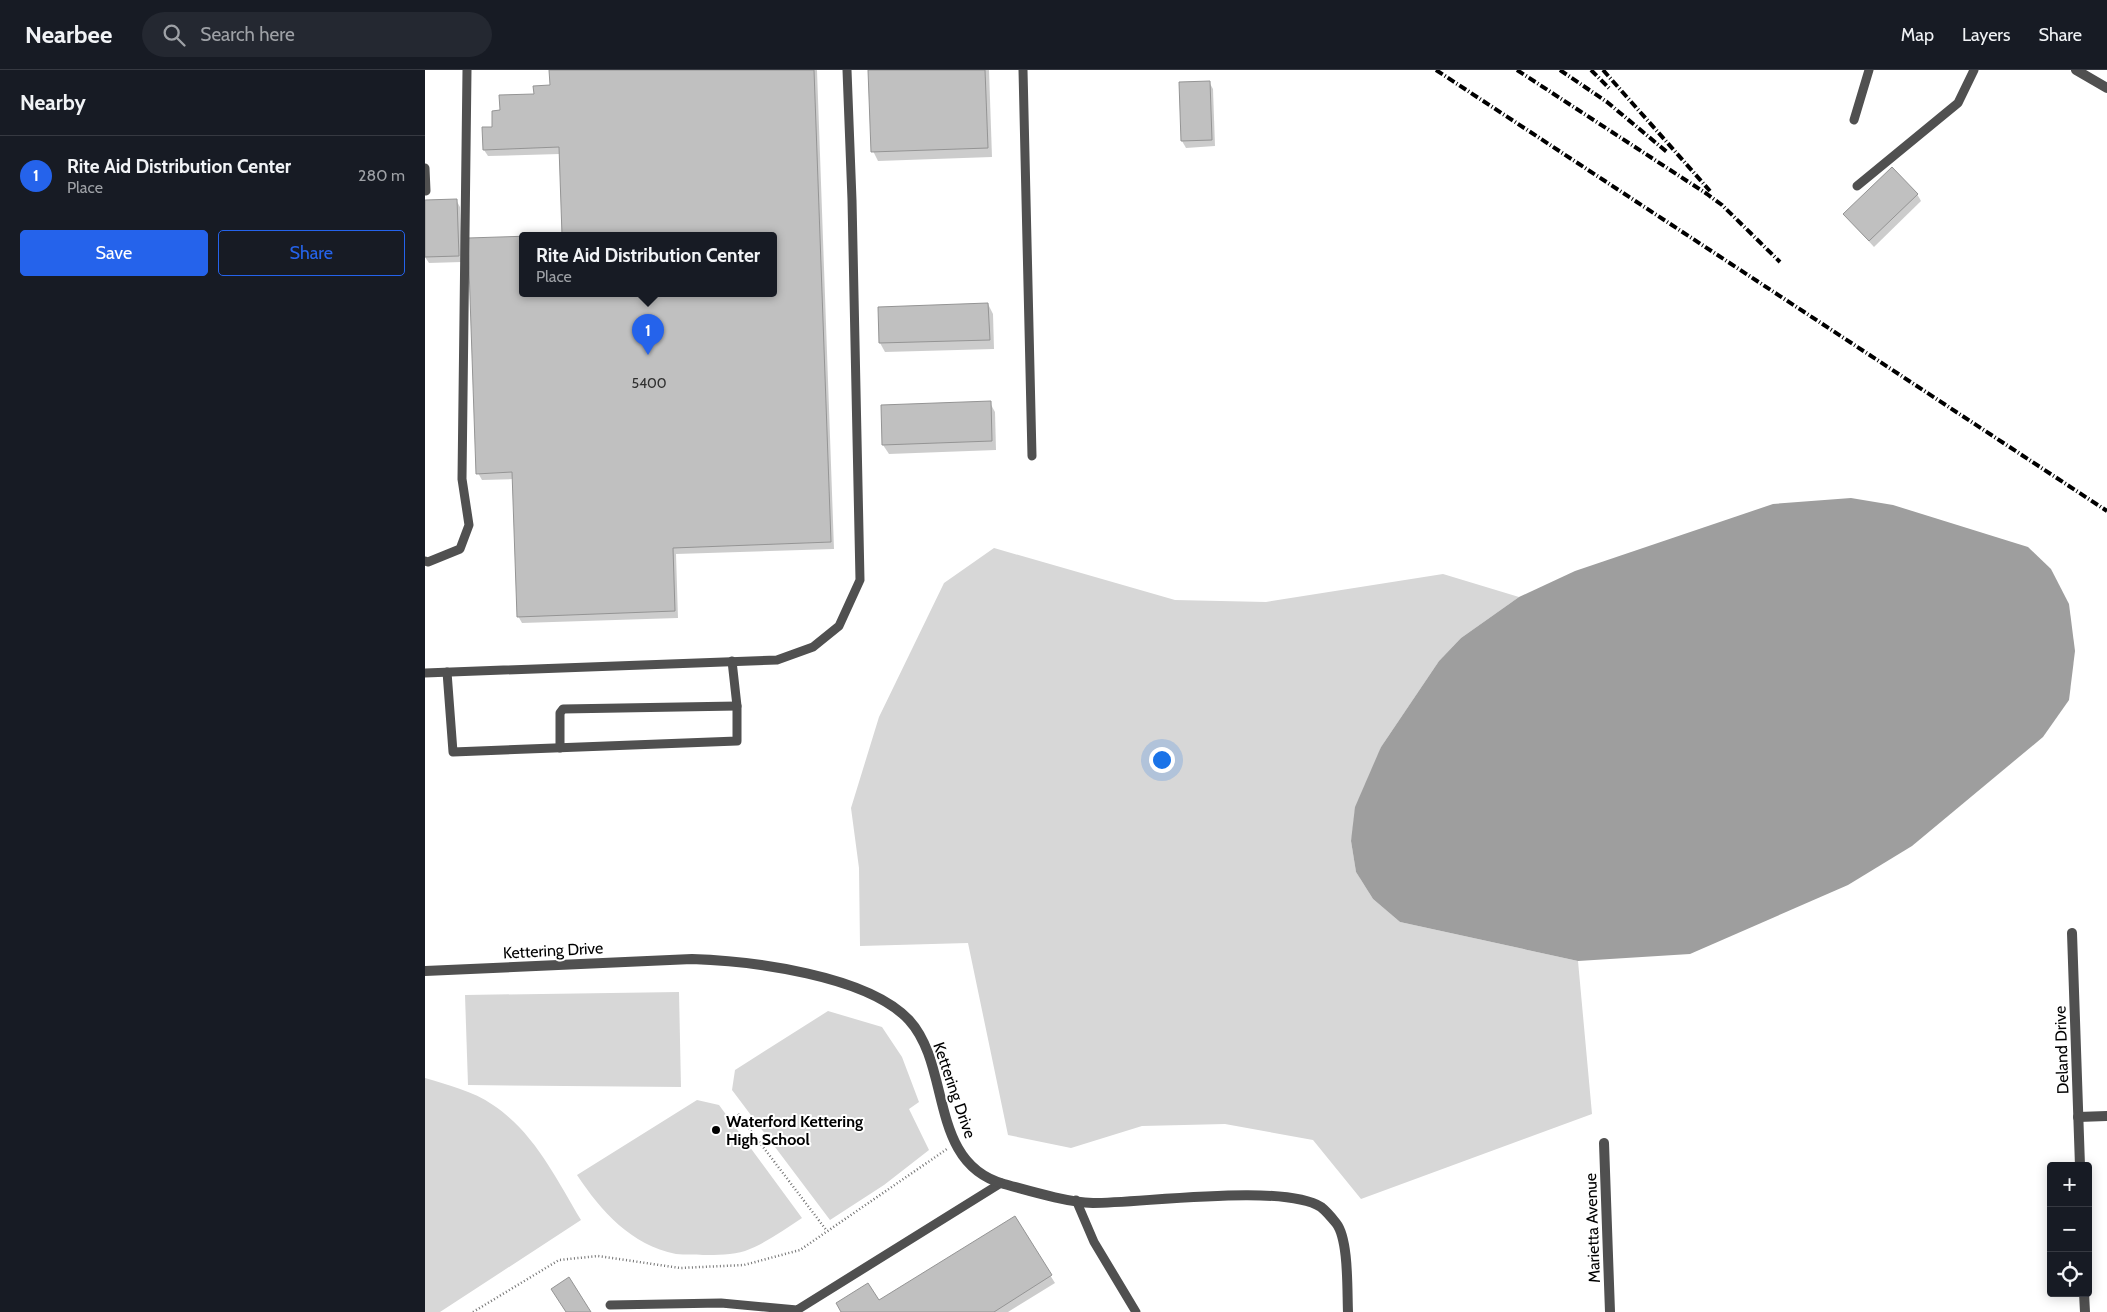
<!DOCTYPE html>
<meta charset="utf-8">
<style>
:root{--surface:#171b24;--page:#242831;--text:#f1f3f6;--muted:#9ea1a6;--line:#363941;--accent:#2563eb}
body{margin:0;font-family:Cabin,sans-serif;background:var(--page);color:var(--text)}
.controls{position:absolute;right:15px;bottom:15px;display:grid;overflow:hidden;border-radius:5px;box-shadow:0 2px 12px #0003}
.controls button{width:45px;height:45px;display:grid;place-items:center;padding:0;border:0;border-bottom:1px solid var(--line);background:var(--surface);color:var(--text);font:25px sans-serif}
.you{position:absolute;left:736px;top:689px;width:18px;height:18px;margin:-12px;border:4px solid #fff;border-radius:50%;background:#1a73e8;box-shadow:0 0 0 8px #1a73e833}
.badge{display:grid;place-items:center;width:32px;height:32px;border-radius:50%;background:var(--accent);color:#fff;font-size:16px;font-weight:700}
.pin{position:absolute;translate:-50% -41px;filter:drop-shadow(0 1px 2px #0008)}
.pin::after{content:'';position:absolute;top:26px;width:18px;height:15px;background:inherit;clip-path:polygon(0 0,100% 0,50% 100%)}
.popup{position:absolute;left:94px;top:162px;width:258px;height:65px;box-sizing:border-box;display:grid;place-content:center;border-radius:5px;background:var(--surface);filter:drop-shadow(0 1px 4px #0005);font-size:16px;white-space:nowrap;color:var(--muted)}
.popup b{font-size:19px;color:var(--text)}
.popup::after{content:'';position:absolute;left:50%;top:100%;margin-left:-10px;border:10px solid transparent;border-top-color:var(--surface)}
.list{margin:0;padding:0;list-style:none}
h2{display:flex;justify-content:space-between;align-items:center;height:65px;margin:0;padding:0 20px;font-size:21px}
h2 small{font-size:16px;font-weight:400;color:var(--muted)}
.list li{display:grid;grid-template-columns:32px 1fr auto;gap:15px;align-items:center;box-sizing:border-box;height:80px;padding:0 20px;border-top:1px solid var(--line)}
.list b{display:block;font-size:19px;white-space:nowrap}
.list p{margin:0;font-size:16px;white-space:nowrap;color:var(--muted)}
.list em{font-size:16px;font-style:normal;color:var(--muted)}
.actions{display:flex;gap:10px;padding:15px 20px}
.actions a{flex:1;padding:11px 0;border:1px solid var(--accent);border-radius:5px;text-align:center;font-size:18px;color:var(--accent)}
.actions .main{background:var(--accent);color:#fff}
.icon{flex:none;width:28px;height:28px;fill:none;stroke:currentColor;stroke-width:2;stroke-linecap:round;stroke-linejoin:round}
.map{position:relative;flex:none;width:1682px;height:1242px;overflow:hidden}
header{display:flex;align-items:center;gap:30px;box-sizing:border-box;height:70px;padding:0 25px;background:var(--surface);border-bottom:1px solid var(--line)}
header strong{font-size:24px}
nav{display:flex;gap:28px;margin-inline-start:auto;font-size:18px}
.search{width:350px;height:45px;background:var(--page);display:flex;align-items:center;gap:12px;box-sizing:border-box;padding:0 18px;border-radius:28px;color:var(--muted);font-size:19px}
main{display:flex}
aside{flex:1;background:var(--surface)}
.map>svg:first-child{display:block}
.green{fill:#d7d7d7}
.water{fill:#9e9e9e}
.shadow{fill:#0003}
.building{fill:#c0c0c0;stroke:#949494;fill-rule:evenodd}
.lines{fill:none;stroke-linecap:round;stroke-linejoin:round}
.path{stroke:#727272;stroke-width:2.5;stroke-dasharray:1 2.5;stroke-linecap:butt}
.lane{stroke:#505050;stroke-width:9}
.street{stroke:#505050;stroke-width:10}
.rail{stroke:#000;stroke-width:4;stroke-dasharray:8 2.5 1 2.5;stroke-linecap:butt}
.poi-dot{fill:#000;stroke:#fff;stroke-width:2}
.labels{text-anchor:middle;stroke-width:4;stroke-linejoin:round;paint-order:stroke}
.number-label{font-size:14px;fill:#303030}
.street-label{font-size:16px;fill:#000;stroke:#fff}
.poi-label{font-size:16px;font-weight:bold;fill:#000;stroke:#fff;text-anchor:start}
</style>
<header>
<strong>Nearbee</strong>
<div class="search"><svg class="icon" aria-label="search" viewBox="0 0 24 24"><circle cx="10" cy="10" r="6"/><path d="M15 15l6 6"/></svg>Search here</div>
<nav><a>Map</a><a>Layers</a><a>Share</a></nav>
</header>
<main>
<aside>
<h2>Nearby<small></small></h2>
<ul class="list">
<li><span class="badge">1</span><div><b>Rite Aid Distribution Center</b><p>Place</p></div><em>280 m</em></li>
</ul>
<div class="actions"><a class="main">Save</a><a>Share</a></div>
</aside>
<div class="map">
<svg width="1682" height="1242" viewBox="0 0 1682 1242">
<rect width="100%" height="100%" fill="#fff"/>
<g class="green">
<path d="M569,478L750,530L841,532L1018,504L1094,527L1036,568L1014,591L956,677L926,771L931,802L948,829L975,852L1153,891L1167,1044L936,1129L888,1070L800,1054L717,1056L646,1078L583,1065L543,873L435,876L434,798L426,738L454,647L519,513Z"/>
<path d="M254,922L256,1017L43,1015L40,925Z"/>
<path d="M403,941L457,957L477,987L494,1032L484,1039L504,1080L459,1115L405,1150L307,1020L310,1000Z"/>
<path d="M0,1008C23,1015 48,1021 68,1035C109,1062 131,1108 156,1150L15,1242H0Z"/>
<path d="M272,1030L294,1035L377,1148C359,1160 341,1173 320,1181C308,1185 291,1185 278,1185C270,1184 260,1185 251,1184C206,1175 176,1141 152,1105Z"/>
</g>
<path class="water" d="M1426,428L1468,435L1603,477L1626,499L1644,534L1650,581L1644,630L1618,667L1487,776L1423,815L1265,884L1153,891L975,852L948,829L931,802L926,771L930,737L956,677L1014,591L1036,568L1094,527L1150,501L1348,434Z"/>
<g class="shadow">
<path d="M126,0H392L409,479L251,484L253,548L97,553L93,546L89,409L57,410L53,403L98,167V224H348V166H131H138L135,84L63,86L59,80L76,42L126,16Z"/>
<path d="M445,0H564L567,87L453,91L448,81Z"/>
<path d="M784,12L788,19L790,76L761,78L757,71Z"/>
<path d="M1492,124L1496,131L1449,177L1419,144Z"/>
<path d="M31,130L35,137L37,192L4,193L0,187V131Z"/>
<path d="M563,234L568,244L569,279L460,282L455,273L454,238Z"/>
<path d="M565,333L570,342L571,380L464,384L458,375Z"/>
<path d="M589,1148L630,1213L583,1242H417L454,1232Z"/>
</g>
<g class="building">
<path d="M124,0H389L406,472L248,478L250,541L92,547L87,402L51,404L43,168L137,165L134,77L58,80L57,57H67V41L75,40L74,25L109,24L108,16L125,15ZM98,166H348V224H98Z"/>
<path d="M443,0H560L563,78L446,82Z"/>
<path d="M785,11L787,70L756,71L754,12Z"/>
<path d="M1467,97L1493,124L1444,171L1418,144Z"/>
<path d="M32,129L34,186L0,187V130Z"/>
<path d="M563,233L565,270L454,273L453,237Z"/>
<path d="M566,331L567,371L457,375L456,335Z"/>
<path d="M590,1146L627,1205L569,1242H416L411,1233L443,1213L454,1230Z"/>
<path d="M144,1207L166,1242H141L126,1219Z"/>
</g>
<g class="lines">
<g class="path">
<path d="M313,1044L402,1161"/>
<path d="M48,1242L134,1190L173,1186L255,1198L319,1195L375,1180L522,1079"/>
</g>
<g class="lane">
<path d="M598,0L607,386"/>
<path d="M1429,50L1444,0"/>
<path d="M0,98L1,121"/>
<path d="M1432,116L1533,33L1549,0"/>
<path d="M0,491L3,492L35,479L44,455L37,409L42,0"/>
<path d="M22,602L28,682L312,671V636L307,591"/>
<path d="M0,603L352,590L388,577L414,556L435,510L427,130L422,0"/>
<path d="M135,678V643L138,639L312,636"/>
<path d="M651,1130L669,1172L711,1242"/>
<path d="M185,1235L296,1233L372,1240L576,1113"/>
</g>
<g class="street">
<path d="M1651,0L1682,18"/>
<path d="M1647,863L1655,1096"/>
<path d="M0,901L267,889C326,891 442,905 484,950C527,997 503,1093 579,1114C605,1121 641,1132 668,1133C719,1133 857,1113 896,1137C901,1141 907,1148 911,1153C924,1169 922,1221 923,1242"/>
<path d="M1653,1047L1682,1046"/>
<path d="M1179,1073L1185,1242"/>
<path d="M1659,1223L1660,1242"/>
</g>
<g class="rail">
<path d="M1011,0L1682,441"/>
<path d="M1092,0L1282,124L1297,135L1355,192"/>
<path d="M1135,0L1182,32L1242,82"/>
<path d="M1166,0L1185,19"/>
<path d="M1178,0L1285,121"/>
</g>
</g>
<circle class="poi-dot" cx="291" cy="1060" r="5"/>
<g class="labels">
<g class="number-label">
<text x="224" y="318">5400</text>
</g>
<g class="street-label">
<text transform="translate(128 880) rotate(-3)" y="6">Kettering Drive</text>
<text transform="translate(1636 980) rotate(-92)" y="6">Deland Drive</text>
<text transform="translate(530 1020) rotate(71)" y="6">Kettering Drive</text>
<text transform="translate(1167 1158) rotate(-92)" y="6">Marietta Avenue</text>
</g>
<g class="poi-label">
<text x="301" y="1057">Waterford Kettering<tspan x="301" dy="18">High School</tspan></text>
</g>
</g>
</svg>
<div class="controls">
<button>+</button>
<button>−</button>
<button><svg class="icon" aria-label="locate" viewBox="0 0 24 24"><circle cx="12" cy="12" r="6"/><path d="M12 2v4M12 18v4M2 12h4M18 12h4"/></svg></button>
</div>
<div class="you"></div>
<div class="pin badge" style="left:223px;top:285px">1</div>
<div class="popup"><b>Rite Aid Distribution Center</b>Place</div>
</div>
</main>
